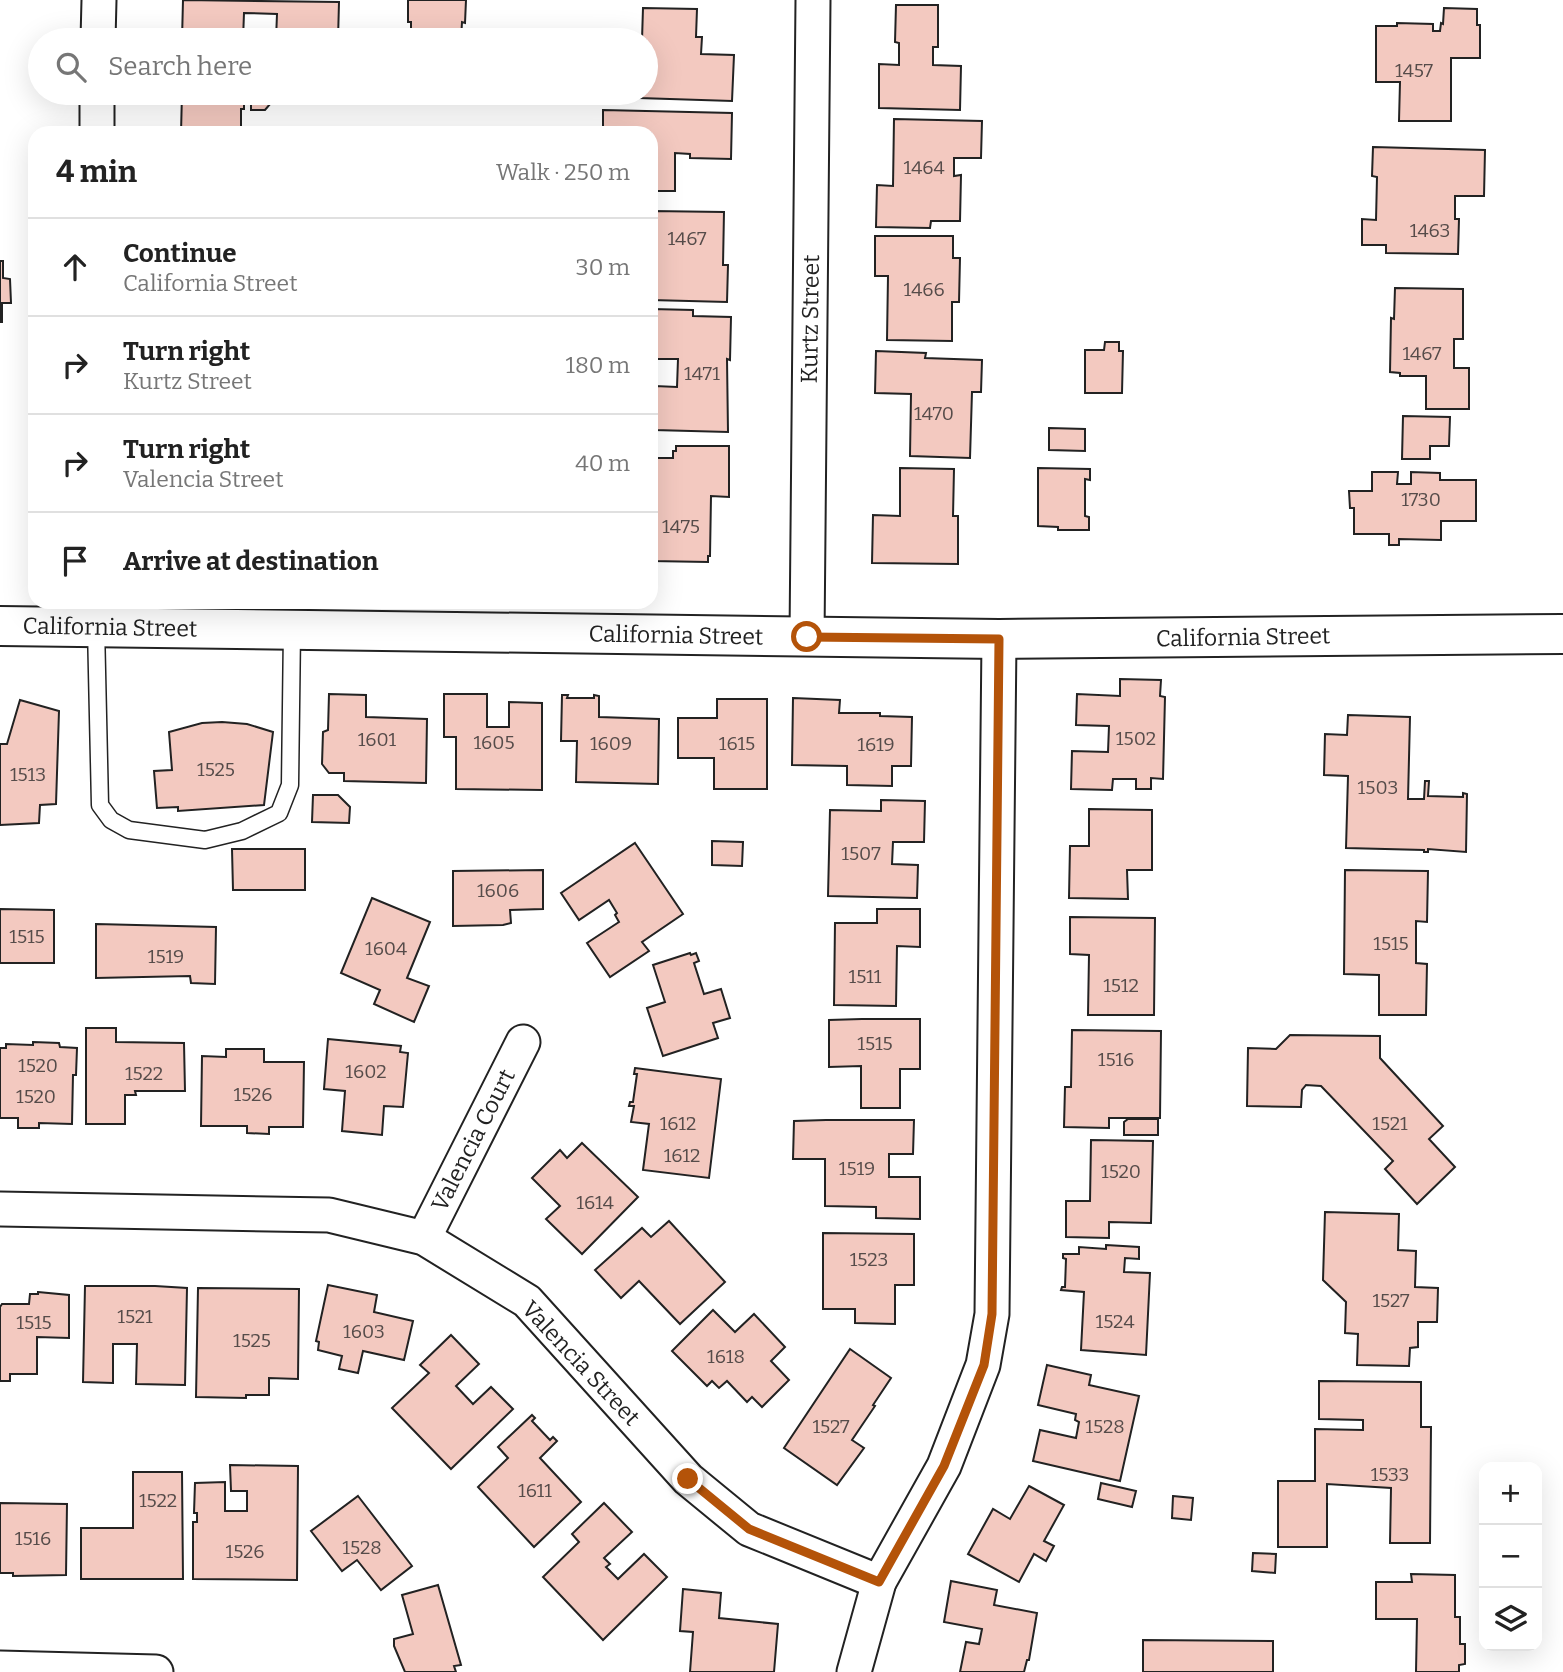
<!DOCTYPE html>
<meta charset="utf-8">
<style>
:root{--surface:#fff;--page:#f6f6f6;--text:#222;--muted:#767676;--line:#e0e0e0}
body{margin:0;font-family:Bitter,serif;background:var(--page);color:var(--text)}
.controls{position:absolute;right:21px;bottom:21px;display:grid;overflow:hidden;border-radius:14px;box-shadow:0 7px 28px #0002}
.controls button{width:63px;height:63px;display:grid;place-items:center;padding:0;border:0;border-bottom:2px solid var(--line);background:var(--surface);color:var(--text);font:35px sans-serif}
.stop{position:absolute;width:21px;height:21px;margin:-16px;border:5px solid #b45309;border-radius:50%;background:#fff}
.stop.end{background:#b45309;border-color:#fff;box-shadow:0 2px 7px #0008}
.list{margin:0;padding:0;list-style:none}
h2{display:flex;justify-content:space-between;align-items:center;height:91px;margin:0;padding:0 28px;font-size:30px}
h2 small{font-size:23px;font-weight:400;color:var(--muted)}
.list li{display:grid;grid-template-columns:46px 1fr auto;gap:21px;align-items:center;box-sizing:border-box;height:98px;padding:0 28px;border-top:2px solid var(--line)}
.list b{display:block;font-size:26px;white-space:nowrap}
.list p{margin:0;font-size:23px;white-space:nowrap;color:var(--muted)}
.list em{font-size:23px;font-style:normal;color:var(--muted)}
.icon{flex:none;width:38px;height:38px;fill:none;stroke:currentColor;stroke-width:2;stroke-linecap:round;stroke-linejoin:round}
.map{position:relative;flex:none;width:1563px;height:1672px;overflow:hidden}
.search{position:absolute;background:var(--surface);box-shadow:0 7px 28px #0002;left:28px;top:28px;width:630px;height:77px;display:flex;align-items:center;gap:18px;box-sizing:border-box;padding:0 24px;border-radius:38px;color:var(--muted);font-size:26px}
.panel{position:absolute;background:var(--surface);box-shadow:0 7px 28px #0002;left:28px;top:126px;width:630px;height:483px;border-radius:21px}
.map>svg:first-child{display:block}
.building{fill:#f3c9c0;stroke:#222;stroke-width:2}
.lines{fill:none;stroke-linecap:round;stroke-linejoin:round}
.service-casing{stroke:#222;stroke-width:19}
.minor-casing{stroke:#222;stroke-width:37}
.secondary-casing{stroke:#222;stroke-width:42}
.service{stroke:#fff;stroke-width:16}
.minor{stroke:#fff;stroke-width:33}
.secondary{stroke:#fff;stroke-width:38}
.route{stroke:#b45309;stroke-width:9}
.labels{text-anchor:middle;stroke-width:5;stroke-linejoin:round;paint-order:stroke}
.number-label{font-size:19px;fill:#564c4a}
.street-label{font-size:23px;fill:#222;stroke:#fff}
</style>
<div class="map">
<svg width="1563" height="1672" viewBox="0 0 1563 1672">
<rect width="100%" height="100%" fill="#fff"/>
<g class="building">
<path d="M183,0L339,2L338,40H276L277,14L244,13L243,40H182Z"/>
<path d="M408,0H466L465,23L462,22L461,40H411V22H408Z"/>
<path d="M896,5H938V47H933V65L961,66L960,110L879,108V64L899,65V43L895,42Z"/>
<path d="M643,8L697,9L696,37H702L701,54L734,55L732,101L639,98V93H646V40H642Z"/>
<path d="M1444,8L1477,9V25H1480V58H1451V121H1399L1400,82H1376V26H1397V23L1433,24V31H1440L1441,23L1443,24Z"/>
<path d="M182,93H244V109H241V133H181Z"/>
<path d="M251,93H287V97H276L265,110H251Z"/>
<path d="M603,110L732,113L731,159L690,158V154L675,153V191H651V133H603Z"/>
<path d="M894,119L982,121L981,158H954V176L961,175L960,221H931L930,228L876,227L877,185L893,186Z"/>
<path d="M1373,147L1485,150L1484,196H1455V219H1459L1458,254L1386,253V245H1362V219L1376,220L1377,177L1372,176Z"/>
<path d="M651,211L724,212L723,265H728L727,302L651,300Z"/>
<path d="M875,236H953V258H960L959,302H952V341L887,340L888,276H875Z"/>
<path d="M0,261H3V278L10,279L11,303H2V322H0Z"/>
<path d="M1395,288L1463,289V339H1454V368H1469V409H1426V376H1400V373L1390,372L1391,318L1394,319Z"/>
<path d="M651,309L693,310V316L731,317L730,360L727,359L728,432L654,430L655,386L677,387L678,359H651Z"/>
<path d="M1105,342H1119V351H1123L1122,393H1085V350H1104Z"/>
<path d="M876,351L926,353L925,358L982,360L981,392H972L970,458L910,456L911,394L875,393Z"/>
<path d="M1403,416L1450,417L1449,446H1430V459H1402Z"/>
<path d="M1049,428L1085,429V451L1049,450Z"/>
<path d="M676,446H729V497L711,496L710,556H708V562L651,561V458H673V451H676Z"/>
<path d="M900,468L954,469L953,516H958V564L872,563L873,515L900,516Z"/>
<path d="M1038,468L1090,469V480L1085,479V516L1089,517V530H1058V527L1038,526Z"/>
<path d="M1372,472H1398L1397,484H1411V472L1440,473V480H1476V521H1441V540L1399,539V545H1389V534H1354V508H1350L1349,491H1372Z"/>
<path d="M1120,679L1161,680L1160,696L1165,697L1163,779L1151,778V789H1136V779H1113L1112,790L1071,789L1072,751L1108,752L1109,726L1076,725L1077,694L1120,696Z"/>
<path d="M329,694L366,695V717L427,719L426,783L344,781V773H329L322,764L323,732L328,730Z"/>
<path d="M444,694H487V727H509V702L542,703V790L456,789V737H444Z"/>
<path d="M562,695H568L567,698H594V695L599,696V717L659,719L658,784L576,782L577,741H561Z"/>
<path d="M793,698L840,700L839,713H880V716L912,717L911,766H892V786L847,785V766L792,765Z"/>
<path d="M717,699H767V789H714V758H678V718H717Z"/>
<path d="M20,700L59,711L56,804L40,805L39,823L0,825V744H7Z"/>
<path d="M1348,715L1410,717L1408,799H1424L1425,781H1429L1428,796L1463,797V793L1467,794L1466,852L1428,849V852H1424V850L1346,848L1348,776L1324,775L1325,734L1347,735Z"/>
<path d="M222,722L247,724L273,732L264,805L178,811V807L157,808L154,771L172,770L169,732L202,723Z"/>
<path d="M313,795H338L350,807L349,823L312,822Z"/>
<path d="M881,800L925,801L924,842H893L892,864L918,865L917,898L828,896L830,810L881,811Z"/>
<path d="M1089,809L1152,810V870H1127L1128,899L1069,898L1070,846H1089Z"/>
<path d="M712,841L743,842L742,866L712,865Z"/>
<path d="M635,843L683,914L642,942L649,951L610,977L587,943L619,922L615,915L617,913L609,900L579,920L561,893Z"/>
<path d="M232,849H305V890H233Z"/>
<path d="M543,870V909L510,910L511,923L503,925L453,926V871Z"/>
<path d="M1345,870L1428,871L1427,922L1416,921V963L1427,964L1426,1015H1379V975L1344,974Z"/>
<path d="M372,898L430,922L407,978L429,986L414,1022L374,1004L380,990L341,973Z"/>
<path d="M0,909L54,910V963H0Z"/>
<path d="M877,909H920V947L897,946L896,1006L834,1005L835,923H877Z"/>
<path d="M1070,917L1155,918L1154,1015H1088L1089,955L1070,954Z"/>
<path d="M96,924L216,927L215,984L191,983L190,976L96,978Z"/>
<path d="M690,953L691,955L696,953L699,961L694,963L704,994L721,989L730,1018L713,1023L718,1038L663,1056L647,1008L665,1002L653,965Z"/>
<path d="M862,1019H920V1069H900V1108H861V1066L829,1067V1020Z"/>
<path d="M86,1028H116V1042L184,1043L185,1091H135L136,1095H125V1124H86Z"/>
<path d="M1072,1030L1161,1031L1160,1118H1109V1128L1064,1127L1065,1087H1071Z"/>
<path d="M1290,1035L1380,1036V1058L1443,1126L1429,1139L1455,1167L1417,1204L1385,1169L1393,1161L1321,1086L1306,1085L1302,1090L1301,1107L1247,1106L1248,1048L1276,1049Z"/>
<path d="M328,1039L401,1046L400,1052L408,1053L403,1107L384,1106L382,1135L342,1131L345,1091L324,1089Z"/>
<path d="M33,1042L59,1043L60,1047L77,1048L76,1075H73L72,1124L39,1123V1128H18V1118H0V1048H6V1044L33,1045Z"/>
<path d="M226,1049H264V1062H304L303,1127H269V1134L247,1133V1126H201L202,1056L226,1057Z"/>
<path d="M635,1068L721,1079L709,1178L643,1170L649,1124L631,1122L634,1106H629L630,1102H633L637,1074H634Z"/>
<path d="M1128,1119H1158V1135H1124V1122Z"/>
<path d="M826,1120H914L913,1154H889V1177H920V1219L876,1218V1207L825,1206V1159H793L794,1121Z"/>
<path d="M1091,1140L1153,1141L1151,1223L1109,1222V1238L1066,1237V1201H1090Z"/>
<path d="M582,1143L638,1197L582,1254L546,1219L560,1206L532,1178L560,1150L567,1158Z"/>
<path d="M1325,1212L1399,1214L1398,1250L1416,1251L1415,1287L1438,1288L1437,1322H1418V1347L1410,1348L1409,1366L1357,1365L1358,1334L1345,1333L1346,1302L1323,1280Z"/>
<path d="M669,1221L725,1282L680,1324L639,1281L621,1298L595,1270L642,1228L651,1237Z"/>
<path d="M823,1233L914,1234V1285H895V1324L855,1323V1309H823Z"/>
<path d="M1106,1245L1139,1247V1259L1125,1258L1124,1272L1150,1273L1146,1355L1081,1350L1084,1292L1061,1290L1062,1287H1065L1066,1259L1063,1258V1254H1079V1247L1106,1249Z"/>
<path d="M328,1285L377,1295L374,1312L413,1321L404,1360L363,1351L358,1373L339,1369L342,1356L318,1350L319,1342L316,1341Z"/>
<path d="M85,1286H155L187,1288L185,1385L136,1384L137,1344H113V1383L83,1382Z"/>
<path d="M198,1288L299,1289L298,1379L269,1378V1395H246V1398L196,1397Z"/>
<path d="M38,1292L69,1295V1338L37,1337V1374H10V1381H0V1307L2,1304H29L30,1294H38Z"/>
<path d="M713,1310L735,1332L754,1314L785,1347L771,1361L789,1380L762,1407L752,1397L747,1402L727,1381L719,1388L712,1381L707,1386L672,1351Z"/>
<path d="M451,1335L479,1364L456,1386L473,1404L491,1387L513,1409L451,1469L392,1408L429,1373L420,1365Z"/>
<path d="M850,1349L891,1378L873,1405L875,1406L852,1440L864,1448L837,1485L784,1448Z"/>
<path d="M1047,1365L1091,1375L1089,1385L1139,1396L1120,1481L1033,1461L1040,1430L1076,1438L1079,1422L1075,1420L1076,1414L1038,1405Z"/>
<path d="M1319,1381L1421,1382V1427H1431L1430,1543H1390L1391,1488L1327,1484V1547H1278V1481H1315V1429L1363,1430V1420L1319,1419Z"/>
<path d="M532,1415L535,1418L532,1421L550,1440L553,1437L557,1441L540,1458L581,1502L534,1547L478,1487L508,1458L498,1447Z"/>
<path d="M230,1465L298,1466L297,1580L193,1579V1522H197V1513H194L195,1483L225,1482V1511H247V1491H231Z"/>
<path d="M133,1472H182L183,1579H81V1528H133Z"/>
<path d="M1101,1483L1136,1491L1132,1507L1098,1499Z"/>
<path d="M1029,1486L1064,1505L1044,1541L1054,1546L1046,1561L1034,1554L1019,1582L968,1554L993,1509L1010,1519Z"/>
<path d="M358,1496L412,1566L381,1590L357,1560L342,1571L311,1531Z"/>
<path d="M1173,1496L1193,1498L1191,1520L1172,1518Z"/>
<path d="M0,1503L67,1504L66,1575L13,1576V1573H0Z"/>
<path d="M604,1503L632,1532L604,1558L610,1564L606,1567L618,1579L644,1554L667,1577L603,1640L543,1577L579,1542L572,1534Z"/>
<path d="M1253,1553L1276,1554L1275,1573L1252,1571Z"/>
<path d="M1411,1574L1455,1575V1617H1460V1644H1465V1664L1459,1665V1672H1416L1417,1619H1376V1582H1412Z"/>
<path d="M951,1581L997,1590L994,1605L1037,1613L1029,1660H1027L1024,1672H960L966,1642L979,1644L982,1629L944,1622Z"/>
<path d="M438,1585L461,1665L454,1666L456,1672H405L394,1646V1639L413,1634L402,1595Z"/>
<path d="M683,1589L721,1593L719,1618L778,1624L774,1672H690L693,1632L680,1631Z"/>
<path d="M1143,1640L1273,1641V1672H1143Z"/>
</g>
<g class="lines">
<g class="service-casing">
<path id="service" d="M96,627L100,805L111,820L129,830L205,840L242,831L279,813L290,785L292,630"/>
</g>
<g class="minor-casing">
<g id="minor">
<path d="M98,40L99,0"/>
<path d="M97,133V93"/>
<path d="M807,637L813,0"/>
<path d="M0,1209L329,1215L424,1238L527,1301L688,1479L749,1529L879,1582"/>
<path d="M424,1238L523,1042"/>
<path d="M0,1668L156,1672"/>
<path d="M854,1672L879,1582L944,1466L983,1365L992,1314L999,639"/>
</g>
</g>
<g class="secondary-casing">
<path id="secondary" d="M0,626L999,639L1563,634"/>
</g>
<use href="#service" class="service"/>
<use href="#minor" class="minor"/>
<use href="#secondary" class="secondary"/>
</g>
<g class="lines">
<path class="route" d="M688,1479L749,1529L879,1582L944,1466L984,1365L992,1314L999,639L807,637"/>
</g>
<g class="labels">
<g class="number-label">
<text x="1414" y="77">1457</text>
<text x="924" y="174">1464</text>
<text x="1430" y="237">1463</text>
<text x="687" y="245">1467</text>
<text x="924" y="296">1466</text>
<text x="1422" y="360">1467</text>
<text x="702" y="380">1471</text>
<text x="934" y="420">1470</text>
<text x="1421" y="506">1730</text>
<text x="681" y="533">1475</text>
<text x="1136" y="745">1502</text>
<text x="377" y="746">1601</text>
<text x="494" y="749">1605</text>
<text x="611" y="750">1609</text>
<text x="737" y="750">1615</text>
<text x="876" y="751">1619</text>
<text x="216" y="776">1525</text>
<text x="28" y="781">1513</text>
<text x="1378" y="794">1503</text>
<text x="861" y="860">1507</text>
<text x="498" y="897">1606</text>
<text x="27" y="943">1515</text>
<text x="1391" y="950">1515</text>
<text x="386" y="955">1604</text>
<text x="166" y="963">1519</text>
<text x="865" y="983">1511</text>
<text x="1121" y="992">1512</text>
<text x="875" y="1050">1515</text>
<text x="1116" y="1066">1516</text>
<text x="38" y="1072">1520</text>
<text x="366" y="1078">1602</text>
<text x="144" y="1080">1522</text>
<text x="253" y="1101">1526</text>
<text x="36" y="1103">1520</text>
<text x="678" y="1130">1612</text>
<text x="1390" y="1130">1521</text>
<text x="682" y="1162">1612</text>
<text x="857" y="1175">1519</text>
<text x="1121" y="1178">1520</text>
<text x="595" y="1209">1614</text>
<text x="869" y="1266">1523</text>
<text x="1391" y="1307">1527</text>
<text x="135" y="1323">1521</text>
<text x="1115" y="1328">1524</text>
<text x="34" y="1329">1515</text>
<text x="364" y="1338">1603</text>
<text x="252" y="1347">1525</text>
<text x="726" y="1363">1618</text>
<text x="831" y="1433">1527</text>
<text x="1105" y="1433">1528</text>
<text x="1390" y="1481">1533</text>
<text x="535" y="1497">1611</text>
<text x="158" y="1507">1522</text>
<text x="33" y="1545">1516</text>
<text x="362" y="1554">1528</text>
<text x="245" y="1558">1526</text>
</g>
<g class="street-label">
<text transform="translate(810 319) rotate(-89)" y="8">Kurtz Street</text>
<text transform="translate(110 627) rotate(1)" y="8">California Street</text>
<text transform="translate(676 635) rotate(1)" y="8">California Street</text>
<text transform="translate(1243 637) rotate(-1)" y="8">California Street</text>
<text transform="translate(473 1140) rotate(-63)" y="8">Valencia Court</text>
<text transform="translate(581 1363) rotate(47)" y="8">Valencia Street</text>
</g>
</g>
</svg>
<div class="controls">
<button>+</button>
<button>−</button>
<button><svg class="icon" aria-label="layers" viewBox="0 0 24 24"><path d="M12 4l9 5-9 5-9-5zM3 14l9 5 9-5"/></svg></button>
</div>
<div class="stop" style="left:807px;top:637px"></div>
<div class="stop end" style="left:688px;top:1479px"></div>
<div class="search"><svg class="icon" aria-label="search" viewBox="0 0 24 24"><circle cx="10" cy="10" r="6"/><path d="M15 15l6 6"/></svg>Search here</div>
<section class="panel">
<h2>4 min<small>Walk · 250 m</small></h2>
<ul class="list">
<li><svg class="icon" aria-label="ahead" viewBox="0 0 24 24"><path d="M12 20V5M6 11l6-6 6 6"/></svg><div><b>Continue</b><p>California Street</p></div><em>30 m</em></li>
<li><svg class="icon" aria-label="right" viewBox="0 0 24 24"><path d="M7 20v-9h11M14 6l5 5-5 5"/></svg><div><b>Turn right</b><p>Kurtz Street</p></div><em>180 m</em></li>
<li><svg class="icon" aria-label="right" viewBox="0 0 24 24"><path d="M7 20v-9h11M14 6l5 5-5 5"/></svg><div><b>Turn right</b><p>Valencia Street</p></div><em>40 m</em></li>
<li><svg class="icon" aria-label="arrive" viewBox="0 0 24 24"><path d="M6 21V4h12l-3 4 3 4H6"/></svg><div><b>Arrive at destination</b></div></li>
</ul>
</section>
</div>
